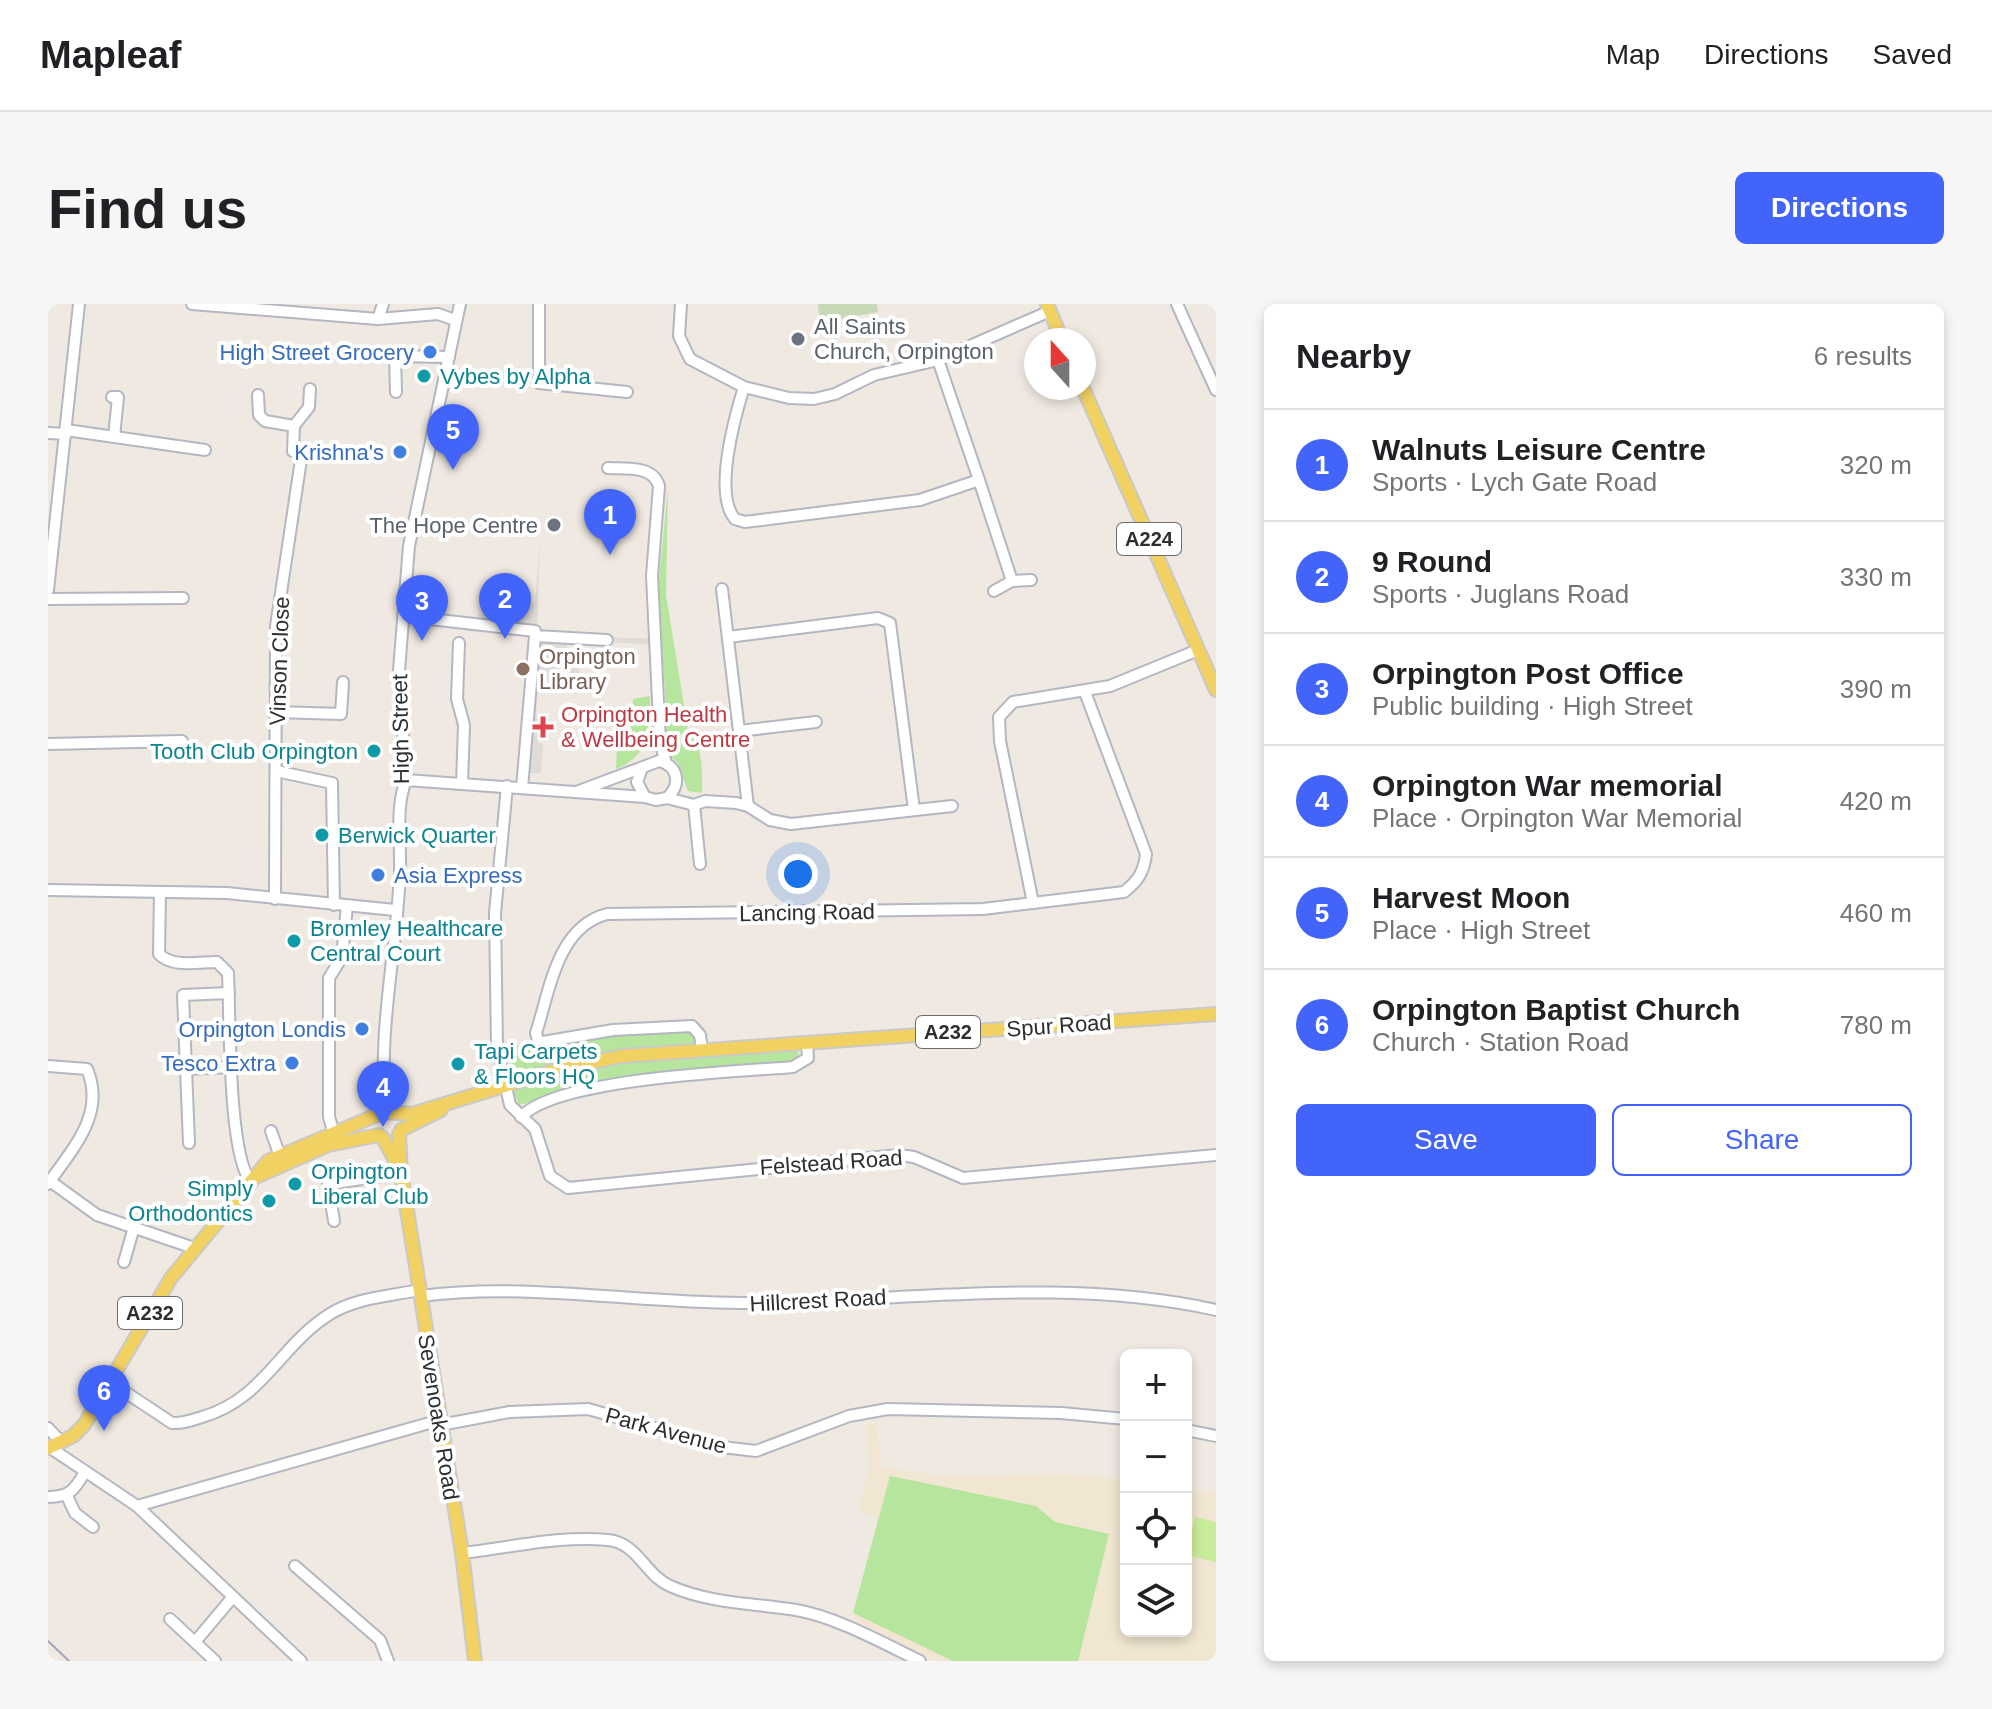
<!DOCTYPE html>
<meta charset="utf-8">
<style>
:root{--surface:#fff;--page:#f6f6f6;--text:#202124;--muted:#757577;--line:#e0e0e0;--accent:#4264fb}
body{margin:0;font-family:Arial,sans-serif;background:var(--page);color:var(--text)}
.controls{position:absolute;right:24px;bottom:24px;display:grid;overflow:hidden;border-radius:12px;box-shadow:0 4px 12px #0003}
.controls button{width:72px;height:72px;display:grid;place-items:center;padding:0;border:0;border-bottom:2px solid var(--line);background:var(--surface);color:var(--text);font:40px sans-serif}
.compass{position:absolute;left:976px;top:24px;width:72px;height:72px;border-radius:50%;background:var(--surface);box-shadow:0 4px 12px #0003;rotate:339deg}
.you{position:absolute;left:750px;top:570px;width:28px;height:28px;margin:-20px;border:6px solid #fff;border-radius:50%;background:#1a73e8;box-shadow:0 0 0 12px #1a73e833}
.badge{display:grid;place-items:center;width:52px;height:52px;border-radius:50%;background:var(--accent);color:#fff;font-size:26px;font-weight:700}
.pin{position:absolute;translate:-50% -66px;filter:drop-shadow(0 2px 4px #0008)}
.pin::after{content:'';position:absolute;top:42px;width:28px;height:24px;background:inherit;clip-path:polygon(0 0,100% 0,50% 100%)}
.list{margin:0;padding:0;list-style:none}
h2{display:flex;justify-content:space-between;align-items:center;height:104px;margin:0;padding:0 32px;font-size:34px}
h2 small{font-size:26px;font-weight:400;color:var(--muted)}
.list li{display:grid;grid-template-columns:52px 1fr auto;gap:24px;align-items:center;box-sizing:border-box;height:112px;padding:0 32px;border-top:2px solid var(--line)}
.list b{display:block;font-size:30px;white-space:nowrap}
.list p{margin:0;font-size:26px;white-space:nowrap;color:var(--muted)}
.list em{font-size:26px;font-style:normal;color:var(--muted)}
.actions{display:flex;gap:16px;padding:24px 32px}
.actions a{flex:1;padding:18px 0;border:2px solid var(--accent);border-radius:12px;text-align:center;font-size:28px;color:var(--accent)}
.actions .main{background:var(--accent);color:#fff}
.icon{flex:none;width:44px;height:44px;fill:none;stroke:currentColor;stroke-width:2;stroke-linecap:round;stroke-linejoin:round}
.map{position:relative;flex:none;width:1168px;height:1357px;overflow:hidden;border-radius:12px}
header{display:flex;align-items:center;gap:48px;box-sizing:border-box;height:112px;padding:0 40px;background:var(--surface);border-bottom:2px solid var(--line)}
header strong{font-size:38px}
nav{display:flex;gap:44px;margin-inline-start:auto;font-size:28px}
.intro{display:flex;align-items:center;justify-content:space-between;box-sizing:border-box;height:192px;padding:0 48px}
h1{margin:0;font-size:56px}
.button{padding:20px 36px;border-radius:12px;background:var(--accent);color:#fff;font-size:28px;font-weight:700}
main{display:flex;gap:48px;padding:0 48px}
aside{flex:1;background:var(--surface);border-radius:12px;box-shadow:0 4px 12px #0003}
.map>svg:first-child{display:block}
.education{fill:#f0e6d1}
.green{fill:#b6e59e}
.cemetery{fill:#c8d9b8}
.pitch{fill:#c9ec9a}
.plaza{fill:#dfdcd8}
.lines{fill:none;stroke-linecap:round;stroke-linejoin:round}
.minor-casing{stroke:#b4b7c1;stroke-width:14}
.major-casing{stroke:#c9c9c9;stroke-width:16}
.minor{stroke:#fff;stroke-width:10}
.major{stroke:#f2d163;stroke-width:12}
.rail{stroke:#a3a6b8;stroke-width:2}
.worship-dot{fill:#6b7280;stroke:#fff;stroke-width:3}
.shop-dot{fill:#3f7fe0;stroke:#fff;stroke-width:3}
.culture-dot{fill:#0f9aa8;stroke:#fff;stroke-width:3}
.education-dot{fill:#8d6e63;stroke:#fff;stroke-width:3}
.health-dot{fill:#e0444e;stroke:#fff;stroke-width:3}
.labels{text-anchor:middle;stroke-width:8;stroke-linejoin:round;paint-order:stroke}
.shield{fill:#fff;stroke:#6d6d6d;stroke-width:2}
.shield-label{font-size:20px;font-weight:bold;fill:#2e2e2e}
.worship-label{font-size:22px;fill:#5b616d;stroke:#fff;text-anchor:start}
.shop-label{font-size:22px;fill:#366cbe;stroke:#fff;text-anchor:end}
.culture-label{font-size:22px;fill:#0d838f;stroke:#fff;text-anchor:start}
.education-label{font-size:22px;fill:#785e54;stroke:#fff;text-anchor:start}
.street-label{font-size:22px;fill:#2e2e2e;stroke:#fff}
.health-label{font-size:22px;fill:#be3a42;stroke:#fff;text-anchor:start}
</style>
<header>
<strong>Mapleaf</strong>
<nav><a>Map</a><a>Directions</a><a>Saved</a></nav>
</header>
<div class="intro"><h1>Find us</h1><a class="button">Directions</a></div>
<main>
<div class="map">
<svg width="1168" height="1357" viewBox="0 0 1168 1357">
<rect width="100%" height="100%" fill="#efe9e1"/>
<path class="education" d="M829,1119L833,1163L895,1172L1022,1170L1078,1176V1327H1138V1184L1168,1190V1357H887L804,1320L832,1215L810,1208L822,1162L818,1121Z"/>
<g class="green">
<path d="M620,182L618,291L640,426C656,440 654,470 654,489L640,487L630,459L617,447L619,416L610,287Z"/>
<path d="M602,392C602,426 602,451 568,465L569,443H582L585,395Z"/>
<path d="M642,726L647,728L649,741L479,769L477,764L464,763L457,744L476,740L482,747L571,730Z"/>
<path d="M745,744L751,749L747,759L539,783L471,801L465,787L467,783L573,758Z"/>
<path d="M842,1172L988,1202L1007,1218L1061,1230L1030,1357H905L805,1309Z"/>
</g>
<path class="cemetery" d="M770,0H829L830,8L772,19Z"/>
<path class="pitch" d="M1147,1213L1168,1218V1258L1138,1251Z"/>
<path class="plaza" d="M492,236L489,330L606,335L607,341L544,337L543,341L519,339L518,348H526L525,357L532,358L531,370H523L522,386L490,385L488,410L492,411L490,439H495L493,469H476L485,329L421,327L408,322L362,318L363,310L429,315L430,310L468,313L470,298L487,299Z"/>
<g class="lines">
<g class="minor-casing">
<g id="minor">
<path d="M144,0L330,15L390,10L407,16"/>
<path d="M491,0V79L579,88"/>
<path d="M633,0L631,32L642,55L696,83L741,94L766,95L787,90L826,71L890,56L1002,7"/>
<path d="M1129,0L1168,86"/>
<path d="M330,15L335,0"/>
<path d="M696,83C687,112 665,190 687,215L697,218L872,196L931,176L890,56"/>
<path d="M348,88L347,52L401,53"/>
<path d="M210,91L211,111L217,117L246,122"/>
<path d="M64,93H70L66,133"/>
<path d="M18,126L157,146"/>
<path d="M0,129L18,130"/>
<path d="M560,164C578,165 605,161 611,182L604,272L612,438L618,459"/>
<path d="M931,176L964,277L983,276"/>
<path d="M674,285L700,502"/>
<path d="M0,286L31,0"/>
<path d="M946,287L964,277"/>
<path d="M0,295L135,294"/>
<path d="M356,312L487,327V332L559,336"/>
<path d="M680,333L830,314L842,319L866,506"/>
<path d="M411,339L409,395L416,421L414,479"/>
<path d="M228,408L293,410L295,378"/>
<path d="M691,427L768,418"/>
<path d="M0,440L134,437"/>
<path d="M594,464L589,478L597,493"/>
<path d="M228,467L284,479L286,601"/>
<path d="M358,476L597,493L608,496L619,494L646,501L657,497L688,499L700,502L722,516L743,520L904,502"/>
<path d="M459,482L447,609L449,742L462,801L487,825L502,872L520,884L851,851L866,853L915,874L1168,851"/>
<path d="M474,484L487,332"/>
<path d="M531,487L611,457C630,462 634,480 619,494"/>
<path d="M646,501L652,560"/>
<path d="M0,586L179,589L347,606"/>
<path d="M112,588L111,650C124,664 151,658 169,658L180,669C182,708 180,854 203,877"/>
<path d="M227,595L228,322L254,149L245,147L246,122L261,103L262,85"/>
<path d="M985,599L952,437L951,413L965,398L1062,382L1150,346"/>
<path d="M654,746L652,731L644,722L565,726L495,738L490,736L488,729C502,686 509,623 559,610L935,605L1076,588C1090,577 1096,568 1098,550L1037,388"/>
<path d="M0,762L39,765C58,810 25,844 0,880"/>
<path d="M138,765L185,763"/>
<path d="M338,807C329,728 349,647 352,568C353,539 347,504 358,476L351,366L361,242L412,0"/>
<path d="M473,813C509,774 687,768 745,763L760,754L759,739"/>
<path d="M223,827L234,858"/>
<path d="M286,830L281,813V674L294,653L299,602"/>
<path d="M141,839L135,691L181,689"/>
<path d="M2,877L49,911L146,944"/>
<path d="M286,917L280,880L353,869"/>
<path d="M76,958L86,923"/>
<path d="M372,992C479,978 585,999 692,999C850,999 1011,971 1168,1006"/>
<path d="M62,1078L124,1119C135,1120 144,1116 154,1113C215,1096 232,1041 282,1010C307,994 342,992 371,986"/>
<path d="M392,1121L462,1108L540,1105L674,1143L708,1147L801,1112L840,1105L1013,1109L1078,1115"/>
<path d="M0,1124L13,1138"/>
<path d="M1138,1126L1168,1132"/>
<path d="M1,1143L89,1202L253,1357"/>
<path d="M19,1192L27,1209L45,1223"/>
<path d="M2,1193C23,1192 27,1185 37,1168"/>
<path d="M89,1202L392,1116"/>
<path d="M414,1249C461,1244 512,1231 560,1236C590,1239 597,1271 622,1282C663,1300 705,1299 748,1306C786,1312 837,1340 872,1357"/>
<path d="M247,1262L332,1336L340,1357"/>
<path d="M122,1315L167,1357"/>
<path d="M147,1338L184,1294"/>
</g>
</g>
<g class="major-casing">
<g id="major">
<path d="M999,0L1014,36"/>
<path d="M1035,84L1168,386"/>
<path d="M353,826L393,806"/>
<path d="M351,830L353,869L414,1249L427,1357"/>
<path d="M335,834L350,862"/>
<path d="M208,873L280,841L331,831"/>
<path d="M0,1144L25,1132L36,1121L123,974L220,857L336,808L364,810L505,767L574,752L1168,710"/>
</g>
</g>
<use href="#minor" class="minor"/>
<use href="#major" class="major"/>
<path class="rail" d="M0,1337L21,1357"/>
</g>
<g class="worship-dot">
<circle cx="750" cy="35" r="8"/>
<circle cx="506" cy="221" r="8"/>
</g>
<g class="shop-dot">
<circle cx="382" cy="48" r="8"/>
<circle cx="352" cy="148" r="8"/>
<circle cx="330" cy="571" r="8"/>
<circle cx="314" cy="725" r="8"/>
<circle cx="244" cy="759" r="8"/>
</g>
<g class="culture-dot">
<circle cx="376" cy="72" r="8"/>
<circle cx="326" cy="447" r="8"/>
<circle cx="274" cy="531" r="8"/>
<circle cx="246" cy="637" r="8"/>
<circle cx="410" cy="760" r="8"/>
<circle cx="247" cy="880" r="8"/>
<circle cx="221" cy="897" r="8"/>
</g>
<circle class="education-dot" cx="475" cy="365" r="8"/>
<path class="health-dot" d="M491 411h8v8h8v8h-8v8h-8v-8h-8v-8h8z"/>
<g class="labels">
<g class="shield">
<rect x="1069" y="219" width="64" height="32" rx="6"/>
<rect x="868" y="712" width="64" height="32" rx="6"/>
<rect x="70" y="993" width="64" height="32" rx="6"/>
</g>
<g class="shield-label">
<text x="1101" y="242">A224</text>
<text x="900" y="735">A232</text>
<text x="102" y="1016">A232</text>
</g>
<g class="worship-label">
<text x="766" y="30">All Saints<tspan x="766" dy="25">Church, Orpington</tspan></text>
<text x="490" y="229" text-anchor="end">The Hope Centre</text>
</g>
<g class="shop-label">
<text x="366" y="56">High Street Grocery</text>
<text x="336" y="156">Krishna's</text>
<text x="346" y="579" text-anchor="start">Asia Express</text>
<text x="298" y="733">Orpington Londis</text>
<text x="228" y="767">Tesco Extra</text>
</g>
<g class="culture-label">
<text x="392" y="80">Vybes by Alpha</text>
<text x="310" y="455" text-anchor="end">Tooth Club Orpington</text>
<text x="290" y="539">Berwick Quarter</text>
<text x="262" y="632">Bromley Healthcare<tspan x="262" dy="25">Central Court</tspan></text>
<text x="426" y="755">Tapi Carpets<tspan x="426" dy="25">&amp; Floors HQ</tspan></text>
<text x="263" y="875">Orpington<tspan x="263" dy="25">Liberal Club</tspan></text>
<text x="205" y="892" text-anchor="end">Simply<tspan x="205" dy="25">Orthodontics</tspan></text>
</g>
<g class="education-label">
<text x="491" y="360">Orpington<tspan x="491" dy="25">Library</tspan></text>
</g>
<g class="street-label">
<text transform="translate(231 357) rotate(-88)" y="8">Vinson Close</text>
<text transform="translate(352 425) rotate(-91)" y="8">High Street</text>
<text transform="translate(759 608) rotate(-1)" y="8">Lancing Road</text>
<text transform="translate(1011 721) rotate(-4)" y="8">Spur Road</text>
<text transform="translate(783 858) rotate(-4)" y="8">Felstead Road</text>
<text transform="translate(770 996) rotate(-3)" y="8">Hillcrest Road</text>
<text transform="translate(391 1113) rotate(81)" y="8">Sevenoaks Road</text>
<text transform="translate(618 1126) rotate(15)" y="8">Park Avenue</text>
</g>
<g class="health-label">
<text x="513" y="418">Orpington Health<tspan x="513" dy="25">&amp; Wellbeing Centre</tspan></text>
</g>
</g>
</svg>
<div class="controls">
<button>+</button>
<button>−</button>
<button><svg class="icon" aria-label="locate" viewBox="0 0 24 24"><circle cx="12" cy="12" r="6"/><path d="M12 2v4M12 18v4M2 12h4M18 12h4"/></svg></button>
<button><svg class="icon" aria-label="layers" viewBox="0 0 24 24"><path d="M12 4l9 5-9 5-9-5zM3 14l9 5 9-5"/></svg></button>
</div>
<svg class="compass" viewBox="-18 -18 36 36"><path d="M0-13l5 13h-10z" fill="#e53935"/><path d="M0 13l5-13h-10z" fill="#757577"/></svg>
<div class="you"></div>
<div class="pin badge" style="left:562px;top:251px">1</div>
<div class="pin badge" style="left:457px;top:335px">2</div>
<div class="pin badge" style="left:374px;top:337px">3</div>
<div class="pin badge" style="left:335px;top:823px">4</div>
<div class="pin badge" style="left:405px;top:166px">5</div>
<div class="pin badge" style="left:56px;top:1127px">6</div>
</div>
<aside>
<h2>Nearby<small>6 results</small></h2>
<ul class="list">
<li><span class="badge">1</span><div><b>Walnuts Leisure Centre</b><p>Sports · Lych Gate Road</p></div><em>320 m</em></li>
<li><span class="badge">2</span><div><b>9 Round</b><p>Sports · Juglans Road</p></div><em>330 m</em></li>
<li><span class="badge">3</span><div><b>Orpington Post Office</b><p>Public building · High Street</p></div><em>390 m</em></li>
<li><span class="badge">4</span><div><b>Orpington War memorial</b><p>Place · Orpington War Memorial</p></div><em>420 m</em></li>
<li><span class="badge">5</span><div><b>Harvest Moon</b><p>Place · High Street</p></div><em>460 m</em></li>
<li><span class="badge">6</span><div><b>Orpington Baptist Church</b><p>Church · Station Road</p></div><em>780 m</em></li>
</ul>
<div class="actions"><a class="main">Save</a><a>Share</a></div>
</aside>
</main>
